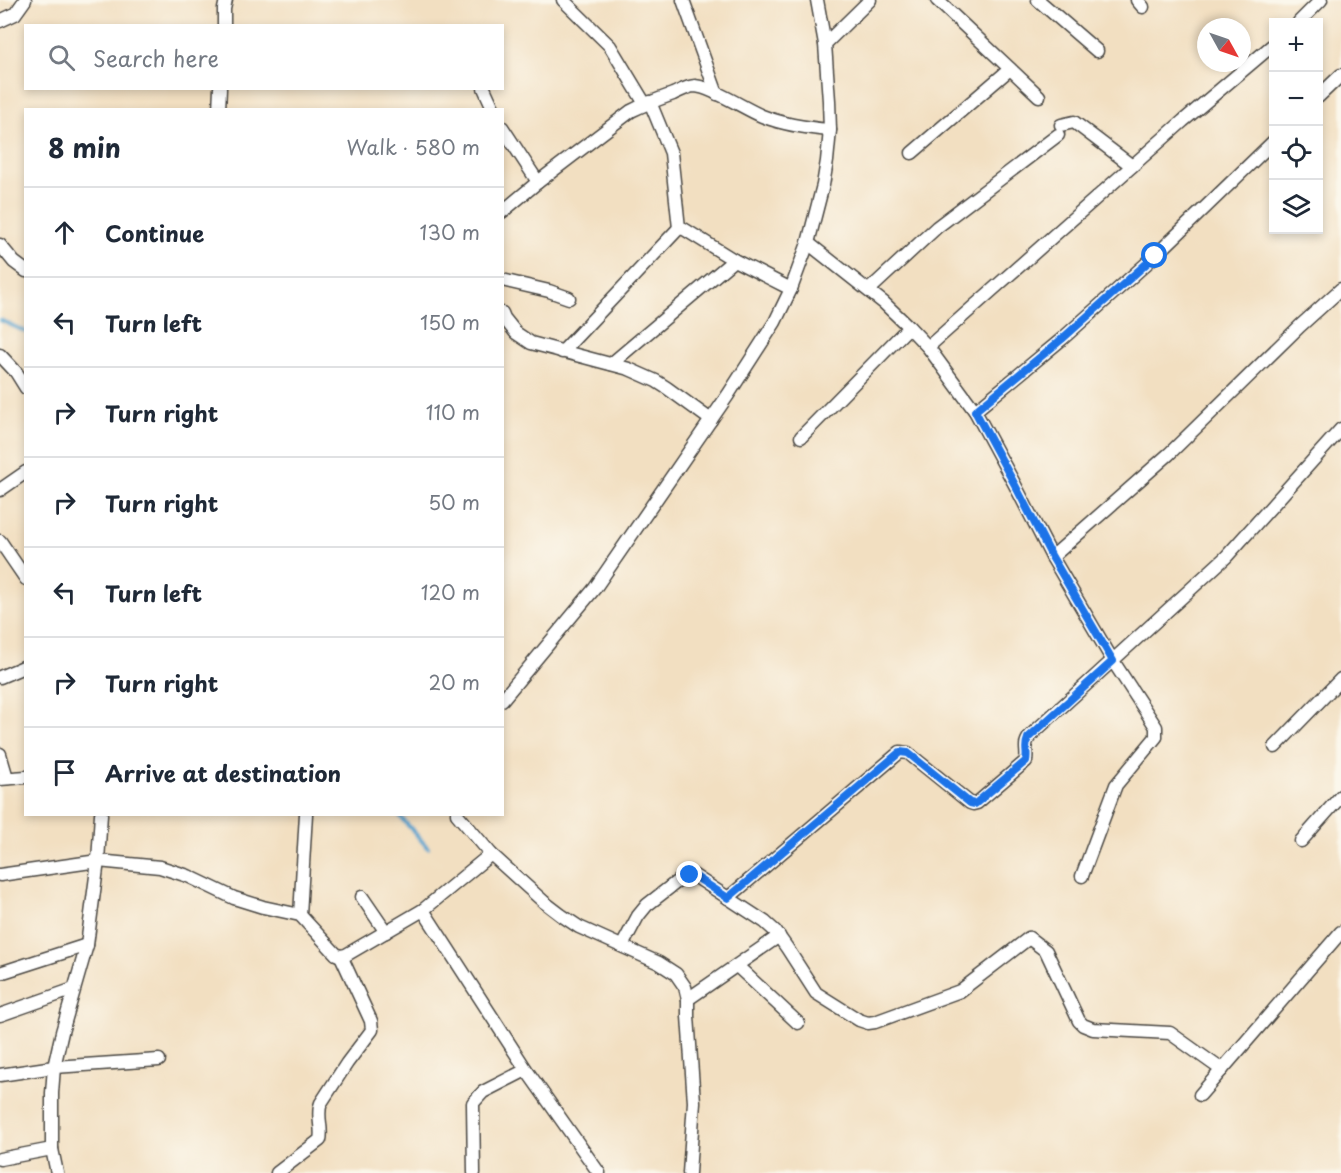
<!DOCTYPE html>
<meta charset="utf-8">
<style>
:root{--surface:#fff;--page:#f2f2f3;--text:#1f2937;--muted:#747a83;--line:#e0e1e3}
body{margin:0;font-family:"Playpen Sans",sans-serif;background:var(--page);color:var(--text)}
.controls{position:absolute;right:18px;top:18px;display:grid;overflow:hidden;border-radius:0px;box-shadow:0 3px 9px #0003}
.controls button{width:54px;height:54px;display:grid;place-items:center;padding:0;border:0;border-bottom:2px solid var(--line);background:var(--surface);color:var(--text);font:30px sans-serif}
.compass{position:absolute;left:1197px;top:18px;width:54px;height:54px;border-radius:50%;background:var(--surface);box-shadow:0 3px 9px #0003;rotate:130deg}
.stop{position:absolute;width:18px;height:18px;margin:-14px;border:4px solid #1a73e8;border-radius:50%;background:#fff}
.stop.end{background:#1a73e8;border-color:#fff;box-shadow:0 2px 6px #0008}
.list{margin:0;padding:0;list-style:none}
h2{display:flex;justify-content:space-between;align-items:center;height:78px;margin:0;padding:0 24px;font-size:26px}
h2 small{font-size:20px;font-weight:400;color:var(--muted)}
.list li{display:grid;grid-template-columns:39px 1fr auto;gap:18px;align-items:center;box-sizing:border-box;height:90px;padding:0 24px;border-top:2px solid var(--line)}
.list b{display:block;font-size:22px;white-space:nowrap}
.list em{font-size:20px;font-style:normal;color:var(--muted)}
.icon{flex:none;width:33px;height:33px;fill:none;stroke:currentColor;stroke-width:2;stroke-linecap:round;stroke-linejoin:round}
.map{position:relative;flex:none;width:1341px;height:1173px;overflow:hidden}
.search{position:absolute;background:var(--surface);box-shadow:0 3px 9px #0003;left:24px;top:24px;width:480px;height:66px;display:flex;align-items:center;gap:15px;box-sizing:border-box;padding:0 21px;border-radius:0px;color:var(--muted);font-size:22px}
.panel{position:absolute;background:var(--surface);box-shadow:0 3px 9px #0003;left:24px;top:108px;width:480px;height:708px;border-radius:0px}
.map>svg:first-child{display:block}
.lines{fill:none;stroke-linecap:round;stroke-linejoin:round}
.stream{stroke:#57a3cf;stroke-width:4}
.street-casing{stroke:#494642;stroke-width:15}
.street{stroke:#fff;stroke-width:12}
.route{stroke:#1a73e8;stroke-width:8}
</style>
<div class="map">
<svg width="1341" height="1173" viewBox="0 0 1341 1173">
<rect width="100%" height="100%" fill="#fbf7ec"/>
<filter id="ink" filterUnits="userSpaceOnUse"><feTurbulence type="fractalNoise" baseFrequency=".0167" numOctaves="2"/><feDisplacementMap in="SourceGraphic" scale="12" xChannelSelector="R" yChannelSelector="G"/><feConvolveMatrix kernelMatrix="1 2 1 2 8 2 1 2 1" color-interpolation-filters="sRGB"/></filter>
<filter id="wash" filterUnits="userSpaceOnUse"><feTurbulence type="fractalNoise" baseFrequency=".008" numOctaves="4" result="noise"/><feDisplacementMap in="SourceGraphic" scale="24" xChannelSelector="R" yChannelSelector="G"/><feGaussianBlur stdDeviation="1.35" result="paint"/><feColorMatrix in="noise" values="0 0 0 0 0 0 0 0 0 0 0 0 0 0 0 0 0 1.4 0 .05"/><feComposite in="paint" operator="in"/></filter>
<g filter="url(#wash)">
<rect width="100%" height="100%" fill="#f2dfc1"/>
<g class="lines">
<g class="stream">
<path d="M0,320L26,332"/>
<path d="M398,814L428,848"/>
</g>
</g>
</g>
<g filter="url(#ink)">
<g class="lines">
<g class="street-casing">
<g id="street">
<path d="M563,0L610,46L645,104"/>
<path d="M683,0L717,94"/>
<path d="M937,0L1039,96"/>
<path d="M1038,0L1097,51"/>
<path d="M1137,0L1143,7"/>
<path d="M0,21L15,14L25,0"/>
<path d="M1299,22L1321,0"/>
<path d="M224,26V9L226,0"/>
<path d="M825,44L870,0"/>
<path d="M484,88L494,110"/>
<path d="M1318,97L1341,75"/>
<path d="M650,102L671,153L679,228"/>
<path d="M219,110L220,88"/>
<path d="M1061,125L1074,122L1132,166"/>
<path d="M502,127L538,182"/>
<path d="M912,153L1010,69"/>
<path d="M502,212L538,182L631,111C645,104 659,99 673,94C680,91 688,86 695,86C712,87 745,109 762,116C785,125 806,128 830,130"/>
<path d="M808,243L884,303L909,327L928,347L975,411L1015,485L1052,557L1113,661L1156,727V737L1116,785L1082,876"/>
<path d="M0,245L14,262L26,271"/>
<path d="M502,280L549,291L569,298"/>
<path d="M869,290L937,227L1058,135"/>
<path d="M502,313L504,318L516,333L531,343L629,369L656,381L667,388L711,420"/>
<path d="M928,347L1183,121L1274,44"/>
<path d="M562,352L679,228L684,229L734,260L791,289"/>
<path d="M0,355L16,372L26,388"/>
<path d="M611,364L734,260"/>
<path d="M975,411L1062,339L1155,256L1274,141"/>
<path d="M801,437L909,327"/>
<path d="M0,490L26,472"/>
<path d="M0,541L26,579"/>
<path d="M1052,557L1169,454L1300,326L1341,289"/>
<path d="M0,677L26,666"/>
<path d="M502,700L595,588L728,395L775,322L791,289L808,243L823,185L827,161L830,130L829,101L825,44L817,0"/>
<path d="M1275,747L1341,679"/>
<path d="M0,754L7,778"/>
<path d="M0,779L26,777"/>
<path d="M457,814L491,854L544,902L561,915L579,927L659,963L676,974L685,987L688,999V1016L694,1102L689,1173"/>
<path d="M1301,841L1341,796"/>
<path d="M0,875L98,861L160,867L188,876L234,898L263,907L300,915L336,954L341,956L346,955L423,910L491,854"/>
<path d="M362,897L386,932"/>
<path d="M728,898L900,752L908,753L970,803L973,804L977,803L1026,761C1028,749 1022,744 1032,734L1226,557L1341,429"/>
<path d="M423,910L527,1071L599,1173"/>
<path d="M300,915L306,814"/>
<path d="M622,946L638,916L647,905L683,877L693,875L765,922L775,931L787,948L816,993L859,1020L868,1023L875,1022L960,991L1029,938L1046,951L1079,1021L1083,1025L1093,1029L1170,1033L1222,1070"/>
<path d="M737,966L798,1023"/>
<path d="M0,973L87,945"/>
<path d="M688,999L779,936"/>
<path d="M0,1015L74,989"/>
<path d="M0,1075L54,1067L159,1060"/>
<path d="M1200,1095L1341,932"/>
<path d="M0,1159L52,1149"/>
<path d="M57,1173L52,1149V1093L54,1067L62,1032L87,945L98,861L101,814"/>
<path d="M277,1173L320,1140C323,1128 316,1115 321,1103L347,1063L372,1030L371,1021L341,956"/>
<path d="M474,1173L473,1103L483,1092L526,1070"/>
</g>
</g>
<use href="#street" class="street"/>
</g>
</g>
<g class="lines" filter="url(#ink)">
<path class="route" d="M690,875H693L728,898L900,752L908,753L970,803L975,804L1026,761C1028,752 1024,747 1028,738L1113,661L1052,557L1015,485L975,411L1062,339L1155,256"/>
</g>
</svg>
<div class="controls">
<button>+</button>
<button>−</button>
<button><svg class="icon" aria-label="locate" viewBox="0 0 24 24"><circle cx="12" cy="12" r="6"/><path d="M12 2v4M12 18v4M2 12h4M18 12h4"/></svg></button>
<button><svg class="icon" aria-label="layers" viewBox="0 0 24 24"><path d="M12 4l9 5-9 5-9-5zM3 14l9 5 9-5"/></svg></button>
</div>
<svg class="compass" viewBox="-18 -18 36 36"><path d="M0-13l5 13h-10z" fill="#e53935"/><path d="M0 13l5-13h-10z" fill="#747a83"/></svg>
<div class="stop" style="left:1155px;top:256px"></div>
<div class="stop end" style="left:690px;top:875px"></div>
<div class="search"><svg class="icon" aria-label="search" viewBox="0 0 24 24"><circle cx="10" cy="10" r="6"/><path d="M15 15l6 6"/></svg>Search here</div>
<section class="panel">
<h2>8 min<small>Walk · 580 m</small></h2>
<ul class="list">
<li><svg class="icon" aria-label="ahead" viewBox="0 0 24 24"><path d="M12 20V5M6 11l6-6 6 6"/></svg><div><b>Continue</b></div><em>130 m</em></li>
<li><svg class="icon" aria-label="left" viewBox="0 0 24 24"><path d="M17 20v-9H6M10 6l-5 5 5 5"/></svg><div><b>Turn left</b></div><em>150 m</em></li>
<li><svg class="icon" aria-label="right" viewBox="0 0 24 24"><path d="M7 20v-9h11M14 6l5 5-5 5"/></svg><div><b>Turn right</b></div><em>110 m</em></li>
<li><svg class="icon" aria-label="right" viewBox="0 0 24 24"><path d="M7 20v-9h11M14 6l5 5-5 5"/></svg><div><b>Turn right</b></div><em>50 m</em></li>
<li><svg class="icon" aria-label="left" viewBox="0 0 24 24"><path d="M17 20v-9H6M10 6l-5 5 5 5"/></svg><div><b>Turn left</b></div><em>120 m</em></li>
<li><svg class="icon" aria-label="right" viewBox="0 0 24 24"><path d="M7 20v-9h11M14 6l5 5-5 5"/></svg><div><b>Turn right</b></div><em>20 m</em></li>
<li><svg class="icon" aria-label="arrive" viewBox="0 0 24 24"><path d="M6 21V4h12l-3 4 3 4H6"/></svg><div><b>Arrive at destination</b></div></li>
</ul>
</section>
</div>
